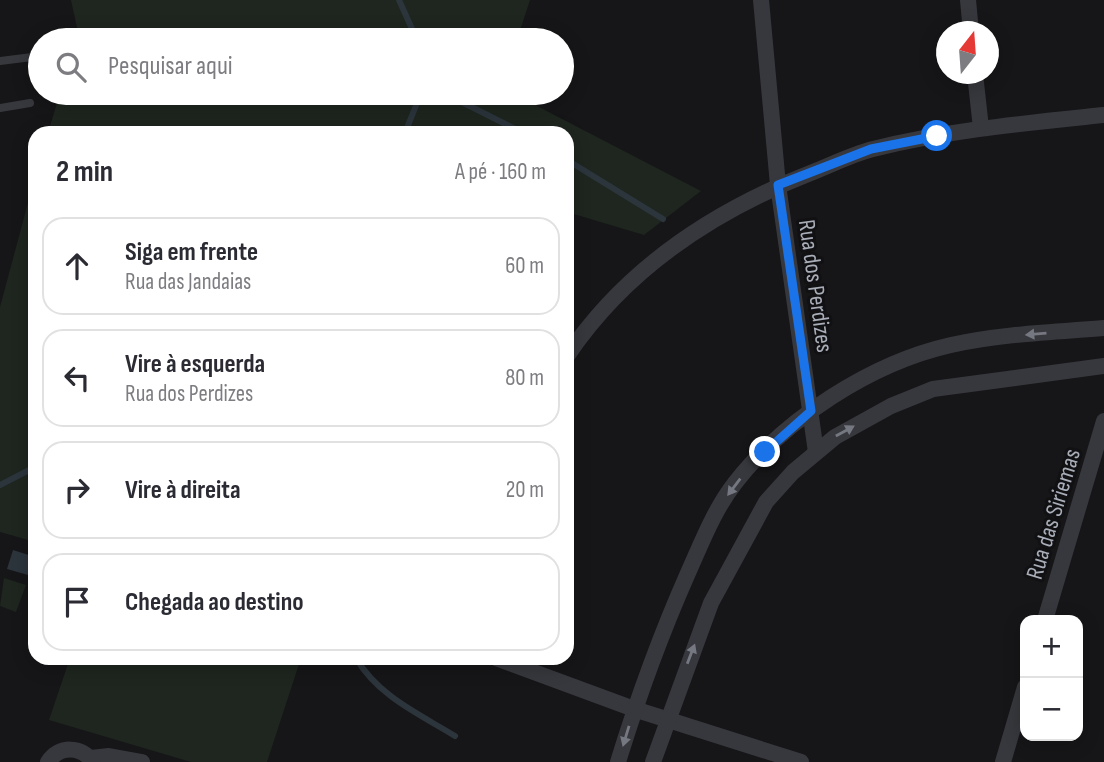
<!DOCTYPE html>
<html lang="pt">
<meta charset="utf-8">
<style>
:root{--surface:#fff;--page:#f2f2f3;--text:#2b2b33;--muted:#7c7c81;--line:#e1e1e2}
body{margin:0;font-family:"Sofia Sans Condensed",sans-serif;background:var(--page);color:var(--text)}
.controls{position:absolute;right:21px;bottom:21px;display:grid;overflow:hidden;border-radius:14px;box-shadow:0 4px 18px #0003}
.controls button{width:63px;height:63px;display:grid;place-items:center;padding:0;border:0;border-bottom:2px solid var(--line);background:var(--surface);color:var(--text);font:35px sans-serif}
.compass{position:absolute;left:936px;top:21px;width:63px;height:63px;border-radius:50%;background:var(--surface);box-shadow:0 4px 18px #0003;rotate:17deg}
.stop{position:absolute;width:21px;height:21px;margin:-16px;border:5px solid #1a73e8;border-radius:50%;background:#fff}
.stop.end{background:#1a73e8;border-color:#fff;box-shadow:0 2px 7px #0008}
.list{margin:0;padding:0;list-style:none}
h2{display:flex;justify-content:space-between;align-items:center;height:91px;margin:0;padding:0 28px;font-size:30px}
h2 small{font-size:23px;font-weight:400;color:var(--muted)}
.list li{display:grid;grid-template-columns:46px 1fr auto;gap:21px;align-items:center;box-sizing:border-box;height:98px;margin:0 14px 14px;padding:0 14px;border:2px solid var(--line);border-radius:21px}
.list b{display:block;font-size:26px;white-space:nowrap}
.list p{margin:0;font-size:23px;white-space:nowrap;color:var(--muted)}
.list em{font-size:23px;font-style:normal;color:var(--muted)}
.icon{flex:none;width:38px;height:38px;fill:none;stroke:currentColor;stroke-width:2;stroke-linecap:round;stroke-linejoin:round}
.map{position:relative;flex:none;width:1104px;height:762px;overflow:hidden}
.search{position:absolute;background:var(--surface);box-shadow:0 4px 18px #0003;left:28px;top:28px;width:546px;height:77px;display:flex;align-items:center;gap:18px;box-sizing:border-box;padding:0 24px;border-radius:38px;color:var(--muted);font-size:26px}
.panel{position:absolute;background:var(--surface);box-shadow:0 4px 18px #0003;left:28px;top:126px;width:546px;height:539px;border-radius:21px}
.map>svg:first-child{display:block}
.green{fill:#1e261f}
.water{fill:#2c353c}
.lines{fill:none;stroke-linecap:round;stroke-linejoin:round}
.stream{stroke:#2c353c;stroke-width:6}
.lane{stroke:#37383d;stroke-width:8}
.street{stroke:#37383d;stroke-width:16}
.oneway{fill:#757881}
.route{stroke:#1a73e8;stroke-width:9}
.labels{text-anchor:middle;stroke-width:6;stroke-linejoin:round;paint-order:stroke}
.street-label{font-size:24px;fill:#a8adb8;stroke:#111113}
</style>
<div class="map">
<svg width="1104" height="762" viewBox="0 0 1104 762">
<rect width="100%" height="100%" fill="#161618"/>
<g class="green">
<path d="M71,0H530L517,40H76L78,32Z"/>
<path d="M60,93H512L701,191L644,235L567,212V133H48Z"/>
<path d="M35,177V542L0,532V307Z"/>
<path d="M4,578L26,585L16,612L0,606Z"/>
<path d="M70,658H301L267,762H191L49,720Z"/>
</g>
<path class="water" d="M13,550L35,557V577L7,569Z"/>
<g class="lines">
<g class="stream">
<path d="M399,0L417,40"/>
<path d="M444,93L523,133"/>
<path d="M405,133L421,93"/>
<path d="M567,160L663,219"/>
<path d="M0,485L35,467"/>
<path d="M356,658C378,696 419,714 455,736"/>
</g>
<g class="lane">
<path d="M0,61L40,56"/>
<path d="M0,108L30,103"/>
</g>
<g class="street">
<path d="M761,0L778,185L816,452"/>
<path d="M968,0L971,32"/>
<path d="M975,74L981,128"/>
<path d="M567,356C627,267 715,210 813,172C833,164 853,154 873,149C949,130 1027,123 1104,115"/>
<path d="M1045,620L1104,421"/>
<path d="M496,658L634,709L801,762"/>
<path d="M91,758L109,756L142,762"/>
<path d="M48,762C60,745 81,746 93,762"/>
<path d="M618,762C638,697 661,634 688,573C702,542 714,510 735,483C785,419 871,363 951,345C1000,334 1054,332 1104,328"/>
<path d="M653,762L711,603L766,502L793,472L835,437L891,406L933,389L1104,366"/>
<path d="M1003,762L1025,687"/>
</g>
</g>
<defs><path id="oneway-solid" d="M-6-.8H1V-3.2L6.5 0L1 3.2V.8H-6Z" transform="scale(1.75)"/></defs>
<g class="oneway">
<use href="#oneway-solid" transform="translate(1036 334) rotate(175)"/>
<use href="#oneway-solid" transform="translate(845 431) rotate(-29)"/>
<use href="#oneway-solid" transform="translate(734 487) rotate(127)"/>
<use href="#oneway-solid" transform="translate(691 654) rotate(-69)"/>
<use href="#oneway-solid" transform="translate(626 736) rotate(107)"/>
</g>
<g class="lines">
<path class="route" d="M765,452L811,411L778,185L871,149L937,136"/>
</g>
<g class="labels">
<g class="street-label">
<text transform="translate(816 286) rotate(82)" y="8">Rua dos Perdizes</text>
<text transform="translate(1053 514) rotate(-73)" y="8">Rua das Siriemas</text>
</g>
</g>
</svg>
<div class="controls">
<button>+</button>
<button>−</button>
</div>
<svg class="compass" viewBox="-18 -18 36 36"><path d="M0-13l5 13h-10z" fill="#e53935"/><path d="M0 13l5-13h-10z" fill="#7c7c81"/></svg>
<div class="stop" style="left:937px;top:136px"></div>
<div class="stop end" style="left:765px;top:452px"></div>
<div class="search"><svg class="icon" aria-label="search" viewBox="0 0 24 24"><circle cx="10" cy="10" r="6"/><path d="M15 15l6 6"/></svg>Pesquisar aqui</div>
<section class="panel">
<h2>2 min<small>A pé · 160 m</small></h2>
<ul class="list">
<li><svg class="icon" aria-label="ahead" viewBox="0 0 24 24"><path d="M12 20V5M6 11l6-6 6 6"/></svg><div><b>Siga em frente</b><p>Rua das Jandaias</p></div><em>60 m</em></li>
<li><svg class="icon" aria-label="left" viewBox="0 0 24 24"><path d="M17 20v-9H6M10 6l-5 5 5 5"/></svg><div><b>Vire à esquerda</b><p>Rua dos Perdizes</p></div><em>80 m</em></li>
<li><svg class="icon" aria-label="right" viewBox="0 0 24 24"><path d="M7 20v-9h11M14 6l5 5-5 5"/></svg><div><b>Vire à direita</b></div><em>20 m</em></li>
<li><svg class="icon" aria-label="arrive" viewBox="0 0 24 24"><path d="M6 21V4h12l-3 4 3 4H6"/></svg><div><b>Chegada ao destino</b></div></li>
</ul>
</section>
</div>
